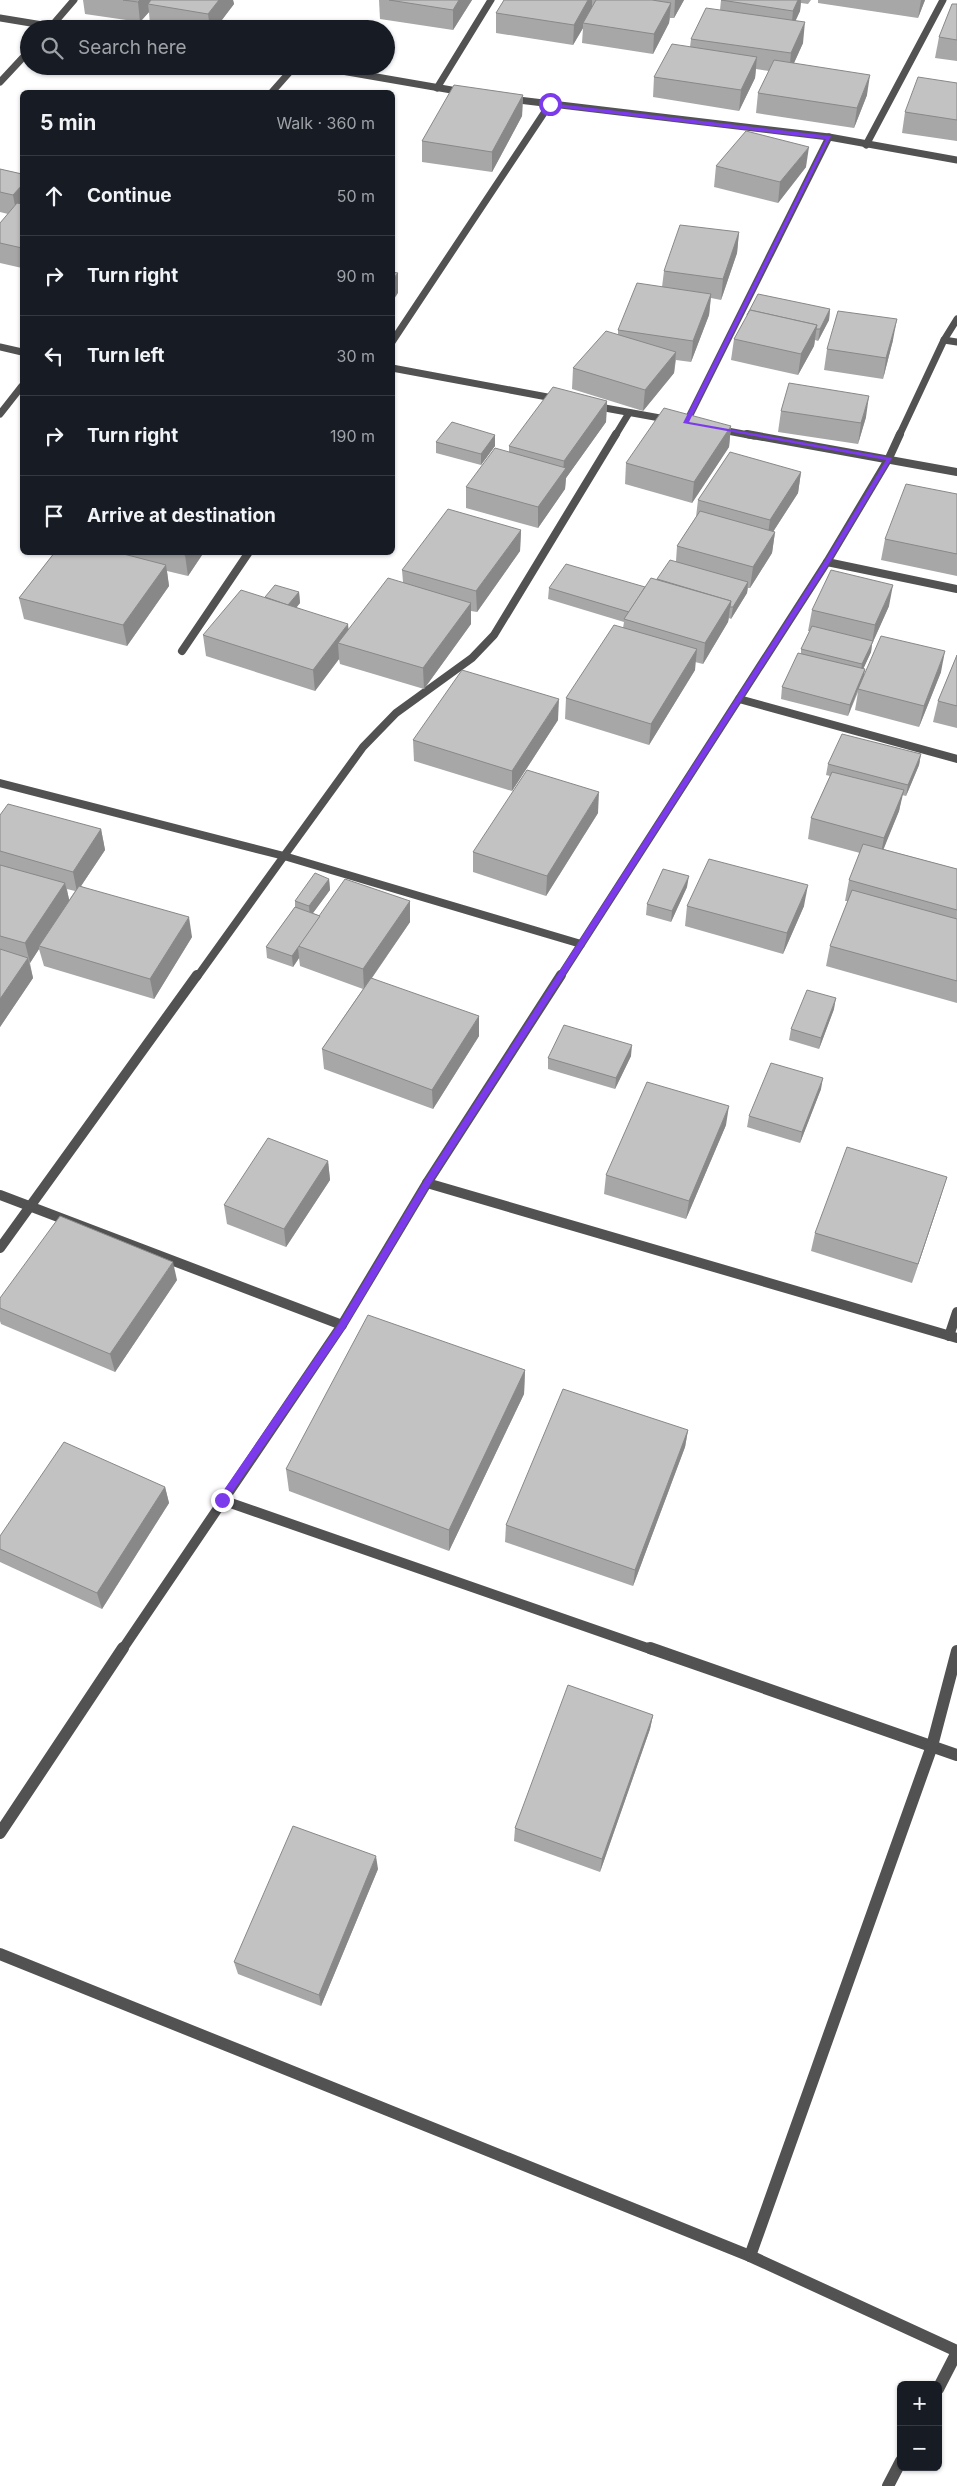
<!DOCTYPE html>
<meta charset="utf-8">
<style>
:root{--surface:#171b24;--page:#242831;--text:#f1f3f6;--muted:#9ea1a6;--line:#363941}
body{margin:0;font-family:Inter,sans-serif;background:var(--page);color:var(--text)}
.controls{position:absolute;right:15px;bottom:15px;display:grid;overflow:hidden;border-radius:8px;box-shadow:0 1px 4px #0004}
.controls button{width:45px;height:45px;display:grid;place-items:center;padding:0;border:0;border-bottom:1px solid var(--line);background:var(--surface);color:var(--text);font:25px sans-serif}
.stop{position:absolute;width:15px;height:15px;margin:-11px;border:4px solid #7c3aed;border-radius:50%;background:#fff}
.stop.end{background:#7c3aed;border-color:#fff;box-shadow:0 1px 5px #0008}
.list{margin:0;padding:0;list-style:none}
h2{display:flex;justify-content:space-between;align-items:center;height:65px;margin:0;padding:0 20px;font-size:21px}
h2 small{font-size:16px;font-weight:400;color:var(--muted)}
.list li{display:grid;grid-template-columns:32px 1fr auto;gap:15px;align-items:center;box-sizing:border-box;height:80px;padding:0 20px;border-top:1px solid var(--line)}
.list b{display:block;font-size:19px;white-space:nowrap}
.list em{font-size:16px;font-style:normal;color:var(--muted)}
.icon{flex:none;width:28px;height:28px;fill:none;stroke:currentColor;stroke-width:2;stroke-linecap:round;stroke-linejoin:round}
.map{position:relative;flex:none;width:957px;height:2486px;overflow:hidden}
.search{position:absolute;background:var(--surface);box-shadow:0 1px 4px #0004;left:20px;top:20px;width:375px;height:55px;display:flex;align-items:center;gap:12px;box-sizing:border-box;padding:0 18px;border-radius:28px;color:var(--muted);font-size:19px}
.panel{position:absolute;background:var(--surface);box-shadow:0 1px 4px #0004;left:20px;top:90px;width:375px;height:465px;border-radius:8px}
.map>svg:first-child{display:block}
.lines{fill:none;stroke-linecap:round;stroke-linejoin:round}
.street-far3{stroke:#525252;stroke-width:7}
.street-far2{stroke:#525252;stroke-width:8}
.street-far1{stroke:#525252;stroke-width:10}
.street{stroke:#525252;stroke-width:12}
.wall{fill:#a7a7a7;fill-rule:evenodd}
.shaded-wall{fill:#888}
.building{fill:#c2c2c2;stroke:#888}
.route{fill:#7c3aed}
</style>
<div class="map">
<svg width="957" height="2486" viewBox="0 0 957 2486">
<rect width="100%" height="100%" fill="#fff"/>
<g class="lines">
<g class="street-far3">
<path d="M0,18L67,29"/>
<path d="M49,29L74,0"/>
<path d="M313,66L463,92"/>
<path d="M0,82L29,51"/>
<path d="M437,88L491,0"/>
<path d="M272,92L295,66"/>
<path d="M510,99L829,137L957,160"/>
<path d="M866,145L943,0"/>
<path d="M944,340L957,342"/>
<path d="M392,342L550,104"/>
<path d="M0,347L22,352"/>
<path d="M392,368L558,399"/>
<path d="M594,406L671,420"/>
<path d="M0,414L22,386"/>
<path d="M686,423L829,137"/>
<path d="M717,429L754,436"/>
<path d="M615,436L629,413"/>
<path d="M899,436L944,340L957,319"/>
</g>
<g class="street-far2">
<path d="M747,434L957,472"/>
<path d="M827,562L889,458L900,434"/>
<path d="M182,651L249,552"/>
<path d="M739,699L957,759"/>
<path d="M0,783L284,856L363,747L396,713L472,658L494,635L616,434"/>
<path d="M197,977L284,856L581,944"/>
<path d="M560,977L827,562L957,589"/>
</g>
<g class="street-far1">
<path d="M561,975L427,1183L957,1338"/>
<path d="M0,1195L342,1325"/>
<path d="M0,1248L197,975"/>
<path d="M949,1336L957,1312"/>
<path d="M222,1500L653,1650"/>
<path d="M122,1650L342,1325L427,1183"/>
</g>
<g class="street">
<path d="M650,1648L957,1755"/>
<path d="M0,1833L123,1648"/>
<path d="M0,1954L750,2256L957,2351"/>
<path d="M750,2256L932,1746L957,1651"/>
<path d="M938,2389L957,2352"/>
<path d="M888,2486L901,2461"/>
</g>
</g>
<g class="wall">
<path d="M83,0H233L234,4L215,29H177L150,25L149,12L140,22L85,14Z"/>
<path d="M379,0H472L453,30L380,19Z"/>
<path d="M504,0H684L674,18H670L669,23L653,54L582,43L583,28L573,45L496,33V13Z"/>
<path d="M721,0H811L808,4L801,3L800,11L795,21L803,43L794,63L867,95L854,128L756,113L758,93L769,71L756,69L755,78L739,111L653,97L654,77L690,47L691,39L720,10Z"/>
<path d="M818,0H925L918,18L818,3Z"/>
<path d="M957,4V61L935,58L939,37Z"/>
<path d="M957,83V141L902,133L905,112Z"/>
<path d="M523,95L522,116L492,172L422,162V141Z"/>
<path d="M716,166L806,167L778,203L714,187Z"/>
<path d="M0,169L22,174V268L0,263V223L8,214L0,212Z"/>
<path d="M739,232L737,253L721,300L711,298L709,315L691,362L676,360L674,373L643,411L572,389L573,368L618,335V330L662,287L664,271Z"/>
<path d="M830,309L829,320L818,341L815,340L814,346L798,375L731,360L734,339Z"/>
<path d="M893,340L883,379L824,370L827,349Z"/>
<path d="M607,401L606,422L566,478L565,489L538,528L466,508V487L509,452V446Z"/>
<path d="M781,411L866,417L858,444L778,432Z"/>
<path d="M731,426L729,447L692,503L625,484L626,463Z"/>
<path d="M495,435V446L481,465L436,453V442Z"/>
<path d="M801,472L798,493L773,532H775L772,553L750,588H748L747,593L731,619L729,618L728,622L703,664L695,662V670L649,745L565,719L566,698L623,628L624,622L548,599L549,588L645,587L657,579L676,561L677,546L696,517L698,500Z"/>
<path d="M957,494V576L881,560L885,539Z"/>
<path d="M521,530L520,551L477,612L471,611V624L424,689L340,664L339,659L315,691L206,656L203,635L265,598L299,592L300,603L296,607L349,629L403,582L402,570Z"/>
<path d="M55,552H204L188,576L167,571L169,586L127,646L24,619L19,598Z"/>
<path d="M889,606L872,644L871,652L863,669H865L863,678L941,672L919,727L855,710L858,692L848,716L781,699L782,687L801,653V649L810,631H808L812,610Z"/>
<path d="M957,655V728L933,722L938,701Z"/>
<path d="M558,720L512,791L414,761L413,740Z"/>
<path d="M921,754L919,765L906,796L902,795L899,811L883,849L957,869V1003L826,966L830,946L848,901H845L849,880L860,853L808,839L811,818L830,776L826,775L828,764Z"/>
<path d="M598,813L546,896L473,872V852Z"/>
<path d="M0,815L101,829L105,850L81,886L192,937L154,999L44,966L39,949L30,963L33,978L0,1027ZM67,889L75,891L69,900Z"/>
<path d="M329,879L330,890L313,913L320,916L410,901V922L372,978L479,1036L433,1109L324,1069L322,1049L363,989L300,966L299,958L293,967L267,958L266,947L295,907V901Z"/>
<path d="M687,887L671,922L646,915L647,904Z"/>
<path d="M687,906H804L783,954L685,926Z"/>
<path d="M834,1009L819,1049L789,1040L791,1029Z"/>
<path d="M631,1056L615,1089L548,1069V1058Z"/>
<path d="M821,1089L800,1143L747,1127L749,1116Z"/>
<path d="M726,1125L686,1219L604,1194L606,1175Z"/>
<path d="M328,1161L330,1180L286,1247L227,1224L224,1205Z"/>
<path d="M941,1196L912,1283L811,1251L815,1233Z"/>
<path d="M177,1280L115,1372L1,1324L0,1321V1298Z"/>
<path d="M525,1370L524,1394L449,1551L289,1491L286,1469Z"/>
<path d="M688,1430L685,1447L633,1586L505,1542L506,1525Z"/>
<path d="M165,1487L169,1503L102,1609L0,1562V1536Z"/>
<path d="M653,1715L650,1729L600,1872L514,1841L515,1828Z"/>
<path d="M378,1869L321,2006L238,1974L234,1962Z"/>
</g>
<g class="shaded-wall">
<path d="M140,0H159L148,4L149,12L140,22L138,2Z"/>
<path d="M219,0H233L234,4L215,29H210L208,14Z"/>
<path d="M459,0H472L453,30V10Z"/>
<path d="M588,0H592V12L583,23V28L573,45L574,25Z"/>
<path d="M675,0H684L674,18Z"/>
<path d="M798,0H801L800,11L791,31L793,11Z"/>
<path d="M921,0H925L918,18Z"/>
<path d="M671,3L669,23L653,54L654,34Z"/>
<path d="M805,22L803,43L789,74L791,53Z"/>
<path d="M757,57L755,78L739,111L741,90Z"/>
<path d="M870,75L867,95L854,128L857,108Z"/>
<path d="M523,95L522,116L492,172V152Z"/>
<path d="M809,147L806,167L778,203L780,182Z"/>
<path d="M22,185V210L17,216L13,195Z"/>
<path d="M739,232L737,253L721,300L723,279Z"/>
<path d="M398,273V293L392,302V280Z"/>
<path d="M711,294L709,315L691,362L693,341Z"/>
<path d="M830,309L829,320L818,341L820,329Z"/>
<path d="M897,319L893,340L883,379L886,358Z"/>
<path d="M817,325L814,346L798,375L801,354Z"/>
<path d="M676,352L674,373L643,411L645,390Z"/>
<path d="M869,396L866,417L858,444L861,423Z"/>
<path d="M607,401L606,422L566,478L565,489L538,528V507L563,472L564,461Z"/>
<path d="M731,426L729,447L692,503L694,482Z"/>
<path d="M495,435V446L481,465V454Z"/>
<path d="M801,472L798,493L767,541L770,520Z"/>
<path d="M521,530L520,551L477,612L476,591Z"/>
<path d="M775,532L772,553L750,588L753,567Z"/>
<path d="M187,552H204L188,576L185,555Z"/>
<path d="M166,565L169,586L127,646L123,625Z"/>
<path d="M748,582L747,593L731,619L733,607Z"/>
<path d="M893,585L889,606L872,644L871,652L860,676L862,664L872,643L875,625Z"/>
<path d="M299,592L300,603L290,616L288,605Z"/>
<path d="M731,601L728,622L703,664L705,643Z"/>
<path d="M471,603V624L424,689L423,668Z"/>
<path d="M348,624L350,644L338,643L339,659L315,691L313,670Z"/>
<path d="M697,649L695,670L649,745L651,724Z"/>
<path d="M945,651L941,672L919,727L924,706Z"/>
<path d="M865,669L863,681L858,689L848,716L850,705Z"/>
<path d="M559,699L558,720L512,791V771Z"/>
<path d="M921,754L919,765L906,796L908,785Z"/>
<path d="M904,790L899,811L880,858L884,838Z"/>
<path d="M599,792L598,813L546,896L547,876Z"/>
<path d="M101,829L105,850L77,892L73,872Z"/>
<path d="M689,876L687,887L671,922L672,911Z"/>
<path d="M329,879L330,890L310,917L309,906Z"/>
<path d="M65,883L70,903L39,946V949L30,963L25,943Z"/>
<path d="M808,885L804,906L783,954L787,933Z"/>
<path d="M410,901V922L364,989L363,969Z"/>
<path d="M189,917L192,937L154,999L150,979Z"/>
<path d="M298,947L299,958L293,967L292,956Z"/>
<path d="M28,958L33,978L0,1027V999Z"/>
<path d="M836,998L834,1009L819,1049L821,1038Z"/>
<path d="M479,1016V1036L433,1109L432,1090Z"/>
<path d="M632,1045L631,1056L615,1089L616,1078Z"/>
<path d="M823,1078L821,1089L800,1143L802,1132Z"/>
<path d="M729,1106L726,1125L686,1219L689,1201Z"/>
<path d="M328,1161L330,1180L286,1247L284,1229Z"/>
<path d="M947,1177L941,1196L912,1283L918,1264Z"/>
<path d="M173,1262L177,1280L115,1372L110,1354Z"/>
<path d="M525,1370L524,1394L449,1551V1530Z"/>
<path d="M688,1430L685,1447L633,1586L635,1570Z"/>
<path d="M165,1487L169,1503L102,1609L97,1593Z"/>
<path d="M653,1715L650,1729L600,1872L602,1859Z"/>
<path d="M376,1856L378,1869L321,2006L319,1995Z"/>
</g>
<g class="building">
<path d="M123,0H140L138,2Z"/>
<path d="M151,0H219L208,14L148,4Z"/>
<path d="M389,0H459L453,10Z"/>
<path d="M504,0H588L574,25L496,13Z"/>
<path d="M596,0H652L671,3L654,34L583,23Z"/>
<path d="M721,0H798L793,11Z"/>
<path d="M952,4H957V40L939,37Z"/>
<path d="M706,8L805,22L791,53L691,39Z"/>
<path d="M672,44L757,57L741,90L654,77Z"/>
<path d="M774,60L870,75L857,108L758,93Z"/>
<path d="M918,77L957,83V120L905,112Z"/>
<path d="M454,85L523,95L492,152L422,141Z"/>
<path d="M746,131L809,147L780,182L716,166Z"/>
<path d="M0,169L22,174V185L13,195L0,192Z"/>
<path d="M17,203L22,204V248L0,243V223Z"/>
<path d="M680,225L739,232L723,279L664,271Z"/>
<path d="M392,272L398,273L392,280Z"/>
<path d="M637,283L711,294L693,341L618,330Z"/>
<path d="M758,294L830,309L820,329H816L817,325L750,310L747,315Z"/>
<path d="M750,310L817,325L801,354L734,339Z"/>
<path d="M838,311L897,319L886,358L827,349Z"/>
<path d="M606,331L676,352L645,390L573,368Z"/>
<path d="M789,383L869,396L861,423L781,411Z"/>
<path d="M553,387L607,401L564,461L509,446Z"/>
<path d="M664,408L731,426L694,482L626,463Z"/>
<path d="M452,422L495,435L481,454L436,442Z"/>
<path d="M495,448L566,468L538,507L466,487Z"/>
<path d="M730,452L801,472L770,520L698,500Z"/>
<path d="M906,484L957,494V554L885,539Z"/>
<path d="M448,509L521,530L476,591L402,570Z"/>
<path d="M700,511L775,532L753,567L677,546Z"/>
<path d="M55,552H116L166,565L123,625L19,598Z"/>
<path d="M174,552H187L185,555Z"/>
<path d="M670,560L748,582L733,607H730L731,601L657,579Z"/>
<path d="M566,564L645,587L629,612L549,588Z"/>
<path d="M831,570L893,585L875,625L812,610Z"/>
<path d="M388,578L471,603L423,668L338,643Z"/>
<path d="M651,578L731,601L705,643L624,619Z"/>
<path d="M275,585L299,592L288,605L265,597Z"/>
<path d="M241,590L348,624L313,670L203,635Z"/>
<path d="M614,625L697,649L651,724L566,698Z"/>
<path d="M812,626L873,641L862,664L801,649Z"/>
<path d="M881,636L945,651L924,706L858,689Z"/>
<path d="M798,653L865,669L850,705L782,687Z"/>
<path d="M957,655V706L938,701Z"/>
<path d="M462,670L559,699L512,771L413,740Z"/>
<path d="M842,734L921,754L908,785L828,764Z"/>
<path d="M527,770L599,792L547,876L473,852Z"/>
<path d="M832,772L904,790L884,838L811,818Z"/>
<path d="M8,804L101,829L73,872L0,851V815Z"/>
<path d="M863,844L957,869V910L849,880Z"/>
<path d="M709,859L808,885L787,933L687,906Z"/>
<path d="M0,865L65,883L25,943L0,936Z"/>
<path d="M663,869L689,876L672,911L647,904Z"/>
<path d="M315,873L329,879L309,906L295,901Z"/>
<path d="M345,879L410,901L363,969L298,946Z"/>
<path d="M79,886L189,917L150,979L39,946Z"/>
<path d="M852,890L957,919V981L830,946Z"/>
<path d="M295,907L320,916L292,956L266,947Z"/>
<path d="M0,949L28,958L0,999Z"/>
<path d="M371,978L479,1016L432,1090L322,1049Z"/>
<path d="M807,990L836,998L821,1038L791,1029Z"/>
<path d="M564,1025L632,1045L616,1078L548,1058Z"/>
<path d="M771,1063L823,1078L802,1132L749,1116Z"/>
<path d="M647,1082L729,1106L689,1201L606,1175Z"/>
<path d="M268,1138L328,1161L284,1229L224,1205Z"/>
<path d="M847,1147L947,1177L918,1264L815,1233Z"/>
<path d="M60,1216L173,1262L110,1354L0,1308V1298Z"/>
<path d="M368,1315L525,1370L449,1530L286,1469Z"/>
<path d="M563,1389L688,1430L635,1570L506,1525Z"/>
<path d="M64,1442L165,1487L97,1593L0,1549V1536Z"/>
<path d="M568,1685L653,1715L602,1859L515,1828Z"/>
<path d="M293,1826L376,1856L319,1995L234,1962Z"/>
</g>
<path class="route" d="M550,103L831,136L689,422L892,458L830,562L430,1185L345,1328L225,1503L222,1504L218,1500L219,1497L339,1323L424,1181L824,562L886,460L683,423L826,139L548,106Z"/>
</svg>
<div class="controls">
<button>+</button>
<button>−</button>
</div>
<div class="stop" style="left:550px;top:104px"></div>
<div class="stop end" style="left:222px;top:1500px"></div>
<div class="search"><svg class="icon" aria-label="search" viewBox="0 0 24 24"><circle cx="10" cy="10" r="6"/><path d="M15 15l6 6"/></svg>Search here</div>
<section class="panel">
<h2>5 min<small>Walk · 360 m</small></h2>
<ul class="list">
<li><svg class="icon" aria-label="ahead" viewBox="0 0 24 24"><path d="M12 20V5M6 11l6-6 6 6"/></svg><div><b>Continue</b></div><em>50 m</em></li>
<li><svg class="icon" aria-label="right" viewBox="0 0 24 24"><path d="M7 20v-9h11M14 6l5 5-5 5"/></svg><div><b>Turn right</b></div><em>90 m</em></li>
<li><svg class="icon" aria-label="left" viewBox="0 0 24 24"><path d="M17 20v-9H6M10 6l-5 5 5 5"/></svg><div><b>Turn left</b></div><em>30 m</em></li>
<li><svg class="icon" aria-label="right" viewBox="0 0 24 24"><path d="M7 20v-9h11M14 6l5 5-5 5"/></svg><div><b>Turn right</b></div><em>190 m</em></li>
<li><svg class="icon" aria-label="arrive" viewBox="0 0 24 24"><path d="M6 21V4h12l-3 4 3 4H6"/></svg><div><b>Arrive at destination</b></div></li>
</ul>
</section>
</div>
